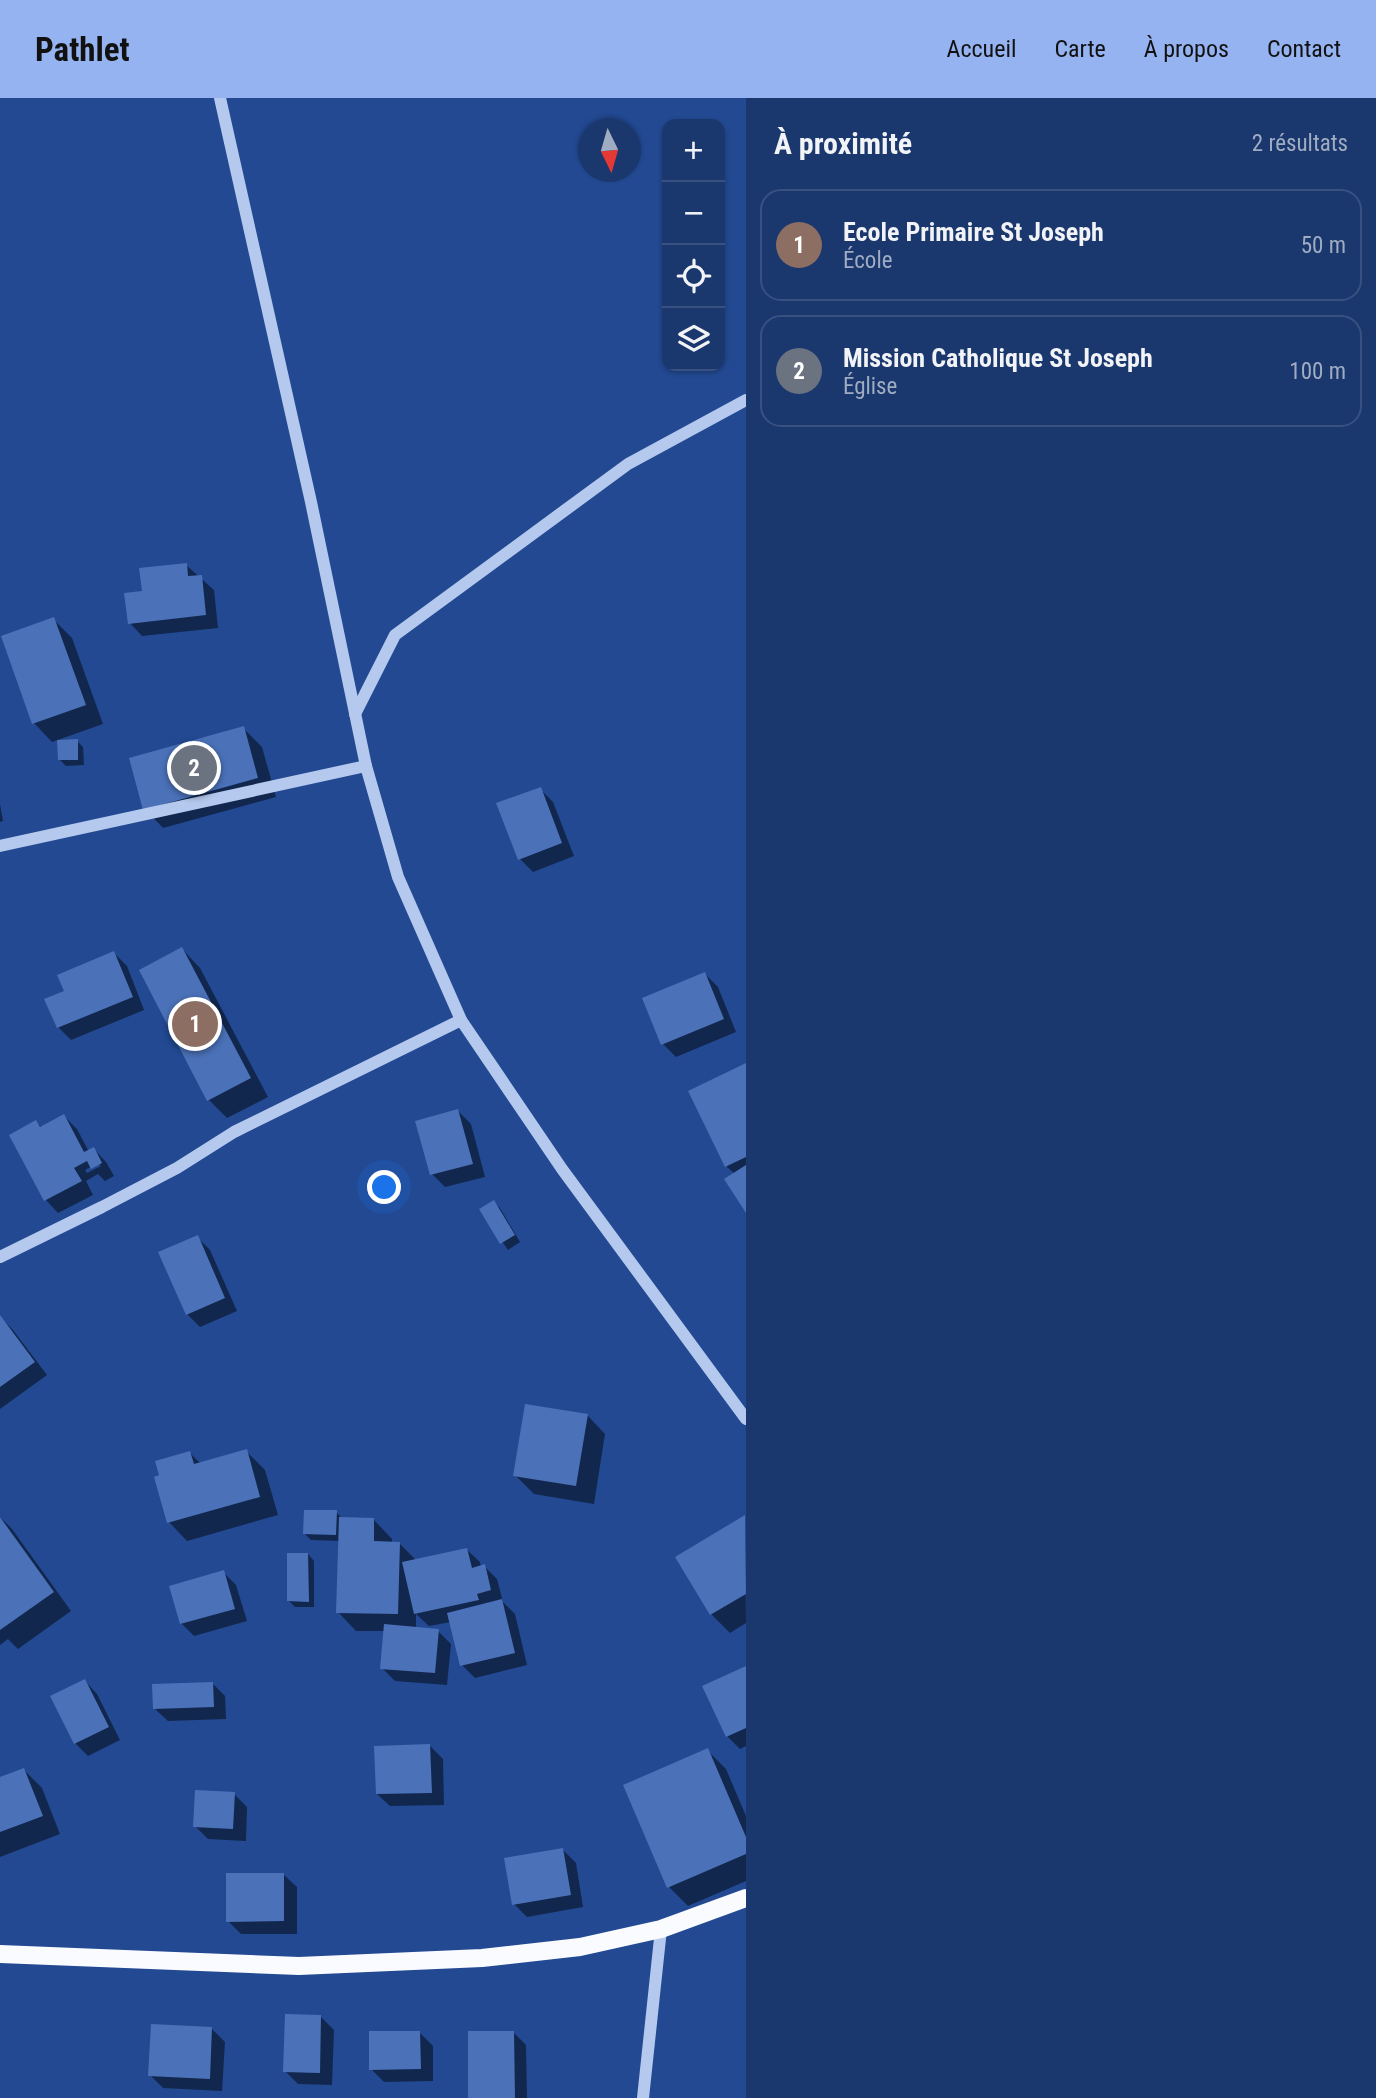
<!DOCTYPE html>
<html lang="fr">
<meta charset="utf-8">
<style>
:root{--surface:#1a376e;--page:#233f73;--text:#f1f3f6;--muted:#9facc2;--line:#385181;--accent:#95b2f1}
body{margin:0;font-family:"Roboto Condensed",sans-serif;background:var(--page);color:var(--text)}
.controls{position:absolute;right:21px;top:21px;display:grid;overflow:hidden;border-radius:14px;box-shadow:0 2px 5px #0004}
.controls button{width:63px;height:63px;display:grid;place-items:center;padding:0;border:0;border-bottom:2px solid var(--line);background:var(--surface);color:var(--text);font:35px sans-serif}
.compass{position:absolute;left:578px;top:21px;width:63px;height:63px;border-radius:50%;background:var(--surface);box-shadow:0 2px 5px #0004;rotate:175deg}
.you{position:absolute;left:385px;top:1090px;width:24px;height:24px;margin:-18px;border:5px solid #fff;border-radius:50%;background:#1a73e8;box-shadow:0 0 0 10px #1a73e833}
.badge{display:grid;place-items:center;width:46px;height:46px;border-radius:50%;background:var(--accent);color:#fff;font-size:23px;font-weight:700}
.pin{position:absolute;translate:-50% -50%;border:4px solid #fff;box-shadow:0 2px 7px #0006}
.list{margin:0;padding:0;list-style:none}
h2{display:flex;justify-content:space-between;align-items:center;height:91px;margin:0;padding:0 28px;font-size:30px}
h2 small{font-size:23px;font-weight:400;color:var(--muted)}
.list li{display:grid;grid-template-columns:46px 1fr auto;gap:21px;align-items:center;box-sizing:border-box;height:112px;margin:0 14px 14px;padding:0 14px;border:2px solid var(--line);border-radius:21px}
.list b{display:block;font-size:26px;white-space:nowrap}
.list p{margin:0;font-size:23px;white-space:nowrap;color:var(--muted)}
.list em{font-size:23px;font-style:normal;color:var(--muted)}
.icon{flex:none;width:38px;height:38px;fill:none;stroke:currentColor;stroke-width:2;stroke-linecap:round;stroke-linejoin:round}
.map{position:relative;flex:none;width:746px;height:2000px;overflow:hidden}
header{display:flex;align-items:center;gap:42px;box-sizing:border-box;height:98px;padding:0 35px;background:var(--accent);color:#111}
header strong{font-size:33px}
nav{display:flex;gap:38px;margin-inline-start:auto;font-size:24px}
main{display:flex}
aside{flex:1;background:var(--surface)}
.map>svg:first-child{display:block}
.shadow{fill:#0007;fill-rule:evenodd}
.building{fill:#4b72b9}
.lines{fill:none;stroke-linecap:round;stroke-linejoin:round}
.minor{stroke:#b4c9ed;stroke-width:12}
.major{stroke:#fafbff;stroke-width:18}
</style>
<header>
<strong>Pathlet</strong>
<nav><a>Accueil</a><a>Carte</a><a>À propos</a><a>Contact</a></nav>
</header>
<main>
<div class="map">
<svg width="746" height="2000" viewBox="0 0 746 2000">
<rect width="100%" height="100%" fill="#224992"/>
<g class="shadow">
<path d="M186,467L214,492L218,530L142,538L130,525L144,495Z"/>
<path d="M53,521L72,540L103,626L52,644L34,625Z"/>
<path d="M243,630L262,649L276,699L163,730L145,711Z"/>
<path d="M77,643L83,649L84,667L66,668L60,662Z"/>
<path d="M540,691L553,704L574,758L533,774L520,761Z"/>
<path d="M0,706L3,723L0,724Z"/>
<path d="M182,851L200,870L268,999L227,1020L209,1002Z"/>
<path d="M114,855L127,868L144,912L71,942L58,929L66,894Z"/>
<path d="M705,876L718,889L736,934L676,959L663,946Z"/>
<path d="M746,967V1112L727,1081L735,1076L726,1068L690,994Z"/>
<path d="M458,1013L471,1026L485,1079L445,1089L432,1076Z"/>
<path d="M64,1018L77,1031L89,1054L94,1051L106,1064L114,1078L105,1083L98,1076L86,1083L93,1097L58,1115L46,1102L11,1038L36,1024L42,1030ZM98,1065L101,1068L87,1075L85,1072Z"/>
<path d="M494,1104L500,1110L520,1144L508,1152L481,1112Z"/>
<path d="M197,1139L210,1152L237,1213L200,1229L187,1216Z"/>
<path d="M0,1219L13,1232L47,1277L0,1311Z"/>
<path d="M587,1317L605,1336L594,1406L534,1396L515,1377Z"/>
<path d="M246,1353L265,1372L278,1417L187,1443L169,1424L190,1355L201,1366Z"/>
<path d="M336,1414L343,1421L374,1422L392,1441V1445H399L416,1462L467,1452L480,1464L481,1469L484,1468L497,1481L503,1504L515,1516L527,1567L475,1580L462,1567L451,1524L429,1528L416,1516V1531L438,1533L451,1546L447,1587L395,1583L382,1570L385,1533H356L338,1514L340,1443L311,1442L305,1436Z"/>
<path d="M0,1419L12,1431L71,1513L18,1551L8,1541L0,1547Z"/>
<path d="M745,1419L746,1525L730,1535L711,1516Z"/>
<path d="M308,1456L314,1463V1509H295L289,1503Z"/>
<path d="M223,1474L236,1487L247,1523L194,1538L181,1525Z"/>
<path d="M746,1570V1648L740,1651L727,1638L704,1589Z"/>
<path d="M85,1583L97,1596L120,1642L88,1658L75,1645Z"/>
<path d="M212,1585L225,1598L226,1621L168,1623L155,1611Z"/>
<path d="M430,1648L443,1661L444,1707L390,1708L377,1696Z"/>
<path d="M707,1652L726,1671L746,1718V1783L688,1808L669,1789L625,1688Z"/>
<path d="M24,1672L42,1690L60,1736L0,1759V1681Z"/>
<path d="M234,1696L247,1709L246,1743L208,1741L195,1728Z"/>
<path d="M563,1752L576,1765L583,1809L527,1819L514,1806Z"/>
<path d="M284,1777L297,1789V1836H241L228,1823Z"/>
<path d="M321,1919L334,1932L332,1987L298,1986L285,1973Z"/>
<path d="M212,1931L225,1944L222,1993L163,1990L150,1977Z"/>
<path d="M513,1934L526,1947L527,2000H470Z"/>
<path d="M420,1935L433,1948V1983L384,1984L371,1971Z"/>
</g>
<g class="building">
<path d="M187,465L188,478L202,477L206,517L128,526L124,495L142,493L139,470Z"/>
<path d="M54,519L86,607L32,626L1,538Z"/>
<path d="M244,628L258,680L143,712L129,660Z"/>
<path d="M78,641V662H58L57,642Z"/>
<path d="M541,689L562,745L518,762L496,705Z"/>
<path d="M182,849L251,980L207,1003L139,872Z"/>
<path d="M114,853L133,899L57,930L44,901L64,893L57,877Z"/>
<path d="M705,874L724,921L661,947L642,900Z"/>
<path d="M746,965V1059L725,1069L688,993Z"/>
<path d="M458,1011L473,1066L430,1077L415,1023Z"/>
<path d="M64,1016L84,1054L94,1049L102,1065L91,1071L87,1063L74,1070L82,1083L44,1103L9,1037L36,1022L40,1029Z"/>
<path d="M746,1067V1115L724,1081Z"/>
<path d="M494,1102L515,1137L500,1146L479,1111Z"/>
<path d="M198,1137L225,1200L186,1217L158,1154Z"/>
<path d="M0,1217L35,1264L0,1289Z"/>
<path d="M525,1306L588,1316L576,1388L513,1378Z"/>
<path d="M247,1351L260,1399L167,1425L154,1379L159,1377L155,1363L190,1353L194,1366Z"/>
<path d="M304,1412H337L336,1437L303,1436Z"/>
<path d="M745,1417L746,1496L710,1517L675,1459Z"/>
<path d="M0,1419L54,1494L0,1532Z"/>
<path d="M339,1419L374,1420V1443L400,1444L398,1516L336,1515Z"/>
<path d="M467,1450L472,1470L485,1466L491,1492L477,1496L479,1502L414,1516L402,1464Z"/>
<path d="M287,1455H308L309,1504L287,1503Z"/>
<path d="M224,1472L235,1511L180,1526L169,1488Z"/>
<path d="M502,1501L515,1555L460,1568L447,1515Z"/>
<path d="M384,1526L439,1531L435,1575L380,1571Z"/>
<path d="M746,1568V1630L726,1639L702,1588Z"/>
<path d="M85,1581L109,1629L74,1646L50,1598Z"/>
<path d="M213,1584L214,1609L153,1611L152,1586Z"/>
<path d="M430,1646L432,1695L376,1696L374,1648Z"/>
<path d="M708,1650L746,1739V1756L667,1790L623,1687Z"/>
<path d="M24,1670L43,1718L0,1734V1679Z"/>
<path d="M195,1692L235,1694L233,1731L193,1729Z"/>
<path d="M563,1750L571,1797L512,1807L504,1760Z"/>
<path d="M226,1775H284V1823L226,1824Z"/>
<path d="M285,1916L321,1917L320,1975L283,1974Z"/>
<path d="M151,1926L212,1929L210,1981L148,1978Z"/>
<path d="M369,1933H420L421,1971L369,1972Z"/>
<path d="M468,1933H514L515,2000H468Z"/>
</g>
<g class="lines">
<g class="minor">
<path d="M220,0L311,404L366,668L398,779L461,922L562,1071L746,1321"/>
<path d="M355,616L395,537L628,366L746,302"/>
<path d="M0,748L366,668"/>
<path d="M0,1159L102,1109L177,1070L234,1034L461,922"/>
<path d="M643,2000L661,1831"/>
</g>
<path class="major" d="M0,1856L299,1868L482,1860L580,1849L661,1831L746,1800"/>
</g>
</svg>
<div class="controls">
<button>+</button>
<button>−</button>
<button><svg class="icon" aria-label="locate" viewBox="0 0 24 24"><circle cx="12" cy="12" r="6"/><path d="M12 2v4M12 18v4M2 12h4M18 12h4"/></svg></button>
<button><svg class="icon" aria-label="layers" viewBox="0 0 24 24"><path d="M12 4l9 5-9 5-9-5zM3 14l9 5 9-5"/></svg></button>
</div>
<svg class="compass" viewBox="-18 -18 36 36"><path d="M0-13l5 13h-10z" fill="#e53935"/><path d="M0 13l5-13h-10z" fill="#9facc2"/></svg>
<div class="you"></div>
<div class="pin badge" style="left:195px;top:926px;background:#8d6e63">1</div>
<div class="pin badge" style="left:194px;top:670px;background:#6b7280">2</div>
</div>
<aside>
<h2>À proximité<small>2 résultats</small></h2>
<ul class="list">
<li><span class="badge" style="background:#8d6e63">1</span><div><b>Ecole Primaire St Joseph</b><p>École</p></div><em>50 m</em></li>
<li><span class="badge" style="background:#6b7280">2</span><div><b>Mission Catholique St Joseph</b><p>Église</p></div><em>100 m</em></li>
</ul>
</aside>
</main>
